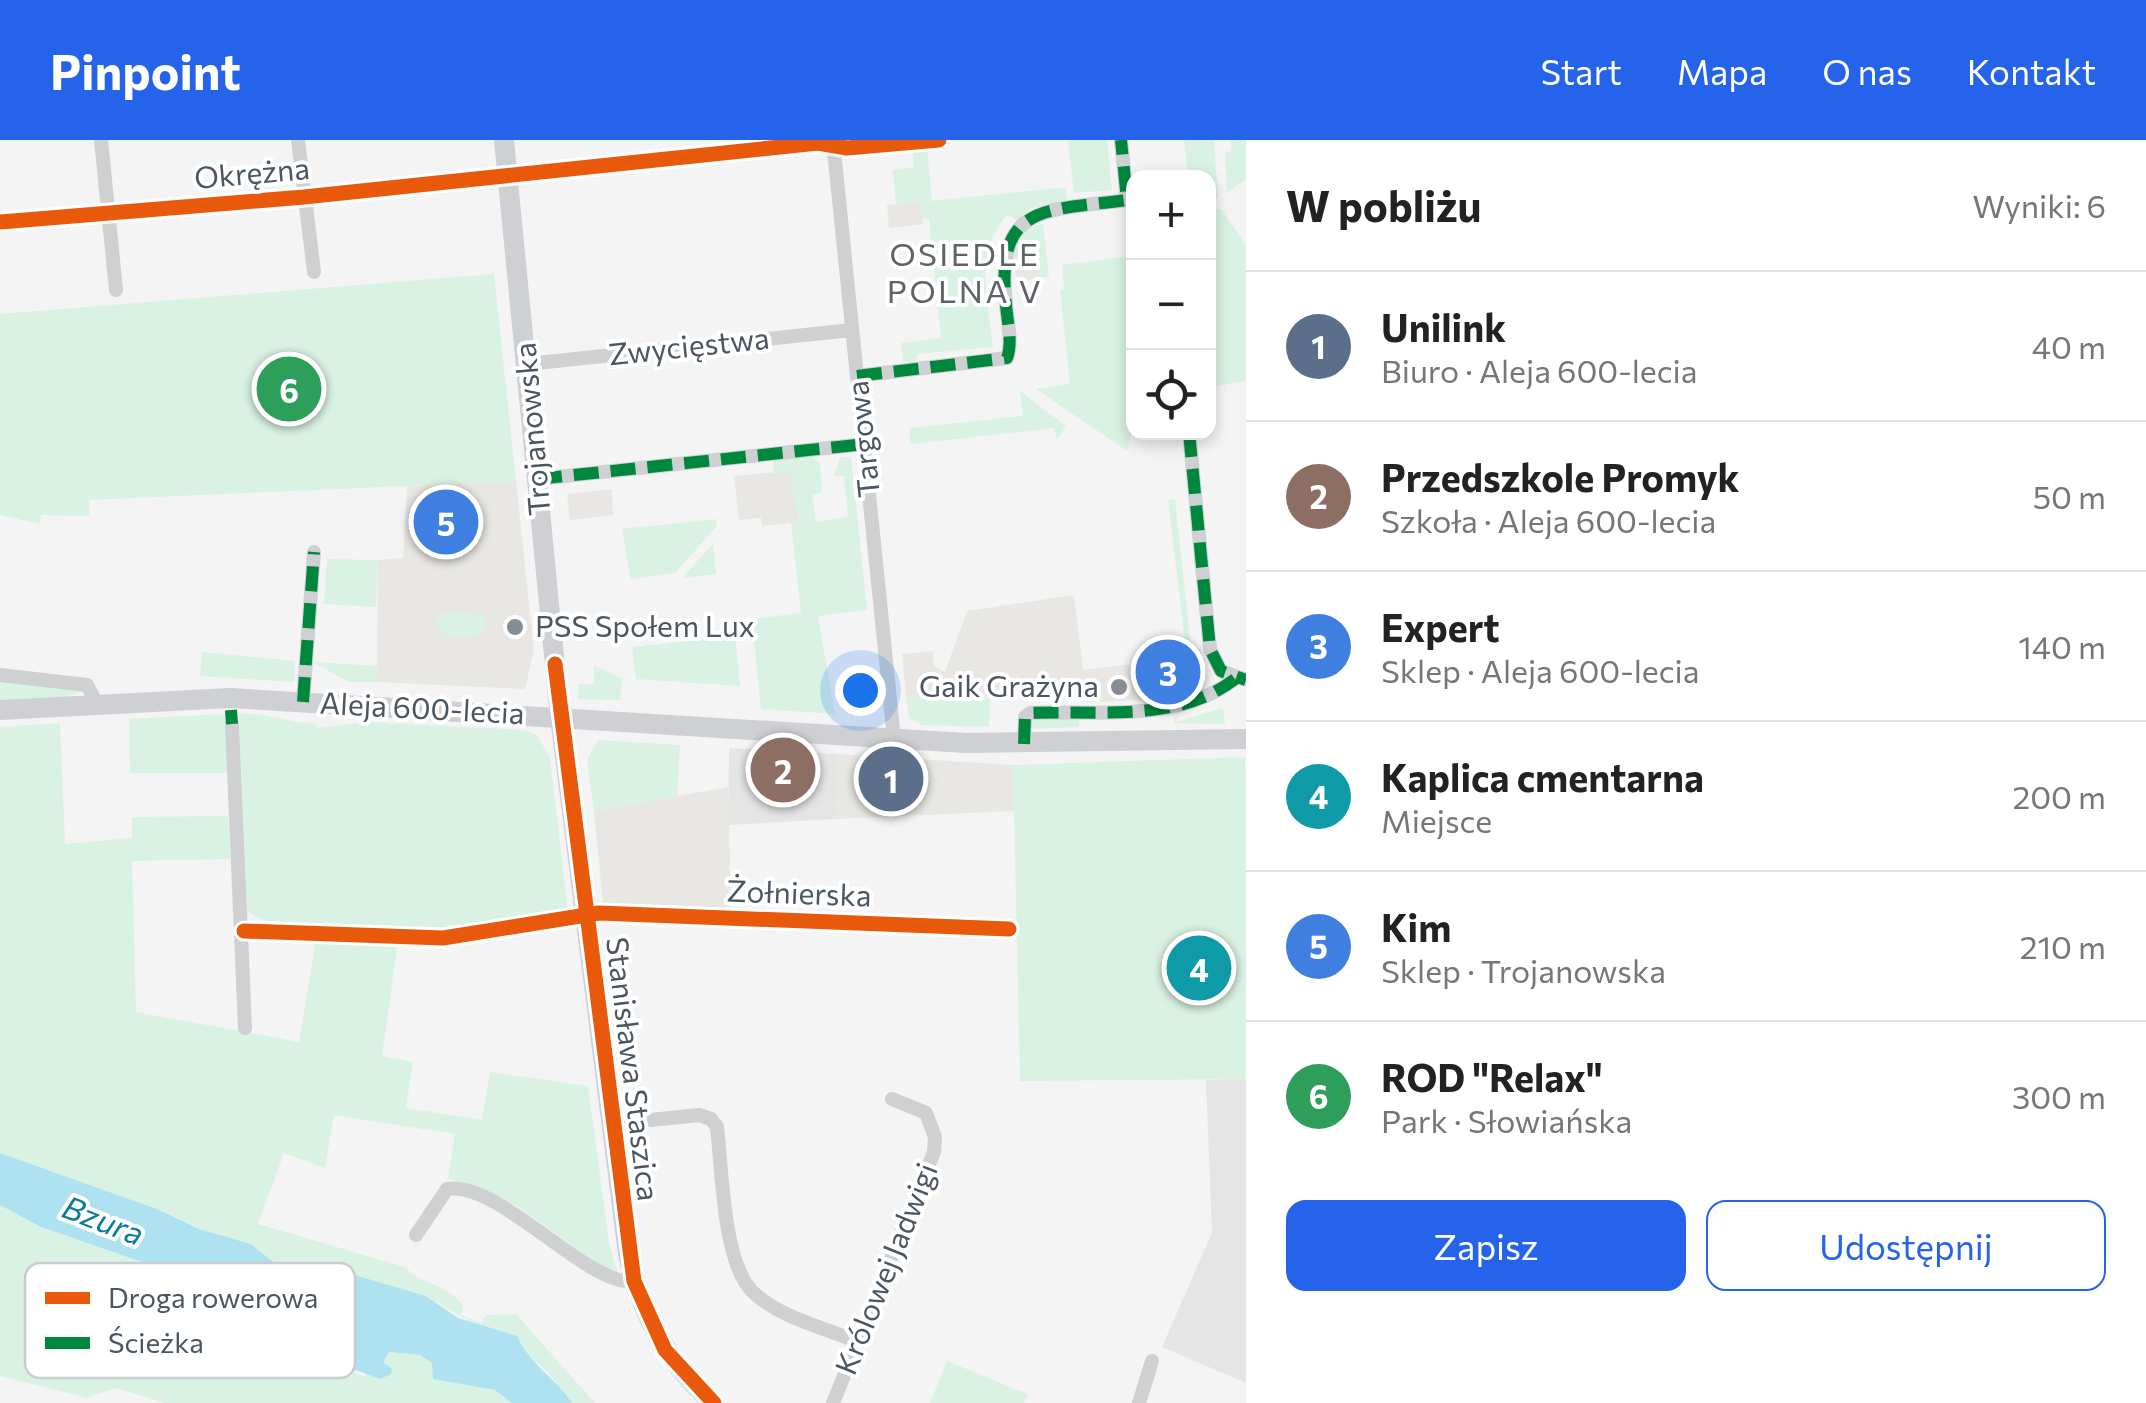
<!DOCTYPE html>
<html lang="pl">
<meta charset="utf-8">
<style>
:root{--surface:#fff;--page:#f6f6f6;--text:#222;--muted:#767676;--line:#e0e0e0;--accent:#2563eb}
body{margin:0;font-family:Commissioner,sans-serif;background:var(--page);color:var(--text)}
.controls{position:absolute;right:30px;top:30px;display:grid;overflow:hidden;border-radius:20px;box-shadow:0 5px 15px #0003}
.controls button{width:90px;height:90px;display:grid;place-items:center;padding:0;border:0;border-bottom:2px solid var(--line);background:var(--surface);color:var(--text);font:50px sans-serif}
.you{position:absolute;left:860px;top:550px;width:35px;height:35px;margin:-25px;border:8px solid #fff;border-radius:50%;background:#1a73e8;box-shadow:0 0 0 15px #1a73e833}
.badge{display:grid;place-items:center;width:65px;height:65px;border-radius:50%;background:var(--accent);color:#fff;font-size:32px;font-weight:700}
.pin{position:absolute;translate:-50% -50%;border:5px solid #fff;box-shadow:0 2px 10px #0006}
.list{margin:0;padding:0;list-style:none}
h2{display:flex;justify-content:space-between;align-items:center;height:130px;margin:0;padding:0 40px;font-size:42px}
h2 small{font-size:32px;font-weight:400;color:var(--muted)}
.list li{display:grid;grid-template-columns:65px 1fr auto;gap:30px;align-items:center;box-sizing:border-box;height:150px;padding:0 40px;border-top:2px solid var(--line)}
.list b{display:block;font-size:38px;white-space:nowrap}
.list p{margin:0;font-size:32px;white-space:nowrap;color:var(--muted)}
.list em{font-size:32px;font-style:normal;color:var(--muted)}
.actions{display:flex;gap:20px;padding:30px 40px}
.actions a{flex:1;padding:22px 0;border:2px solid var(--accent);border-radius:20px;text-align:center;font-size:35px;color:var(--accent)}
.actions .main{background:var(--accent);color:#fff}
.icon{flex:none;width:55px;height:55px;fill:none;stroke:currentColor;stroke-width:2;stroke-linecap:round;stroke-linejoin:round}
.map{position:relative;flex:none;width:1246px;height:1263px;overflow:hidden}
header{display:flex;align-items:center;gap:60px;box-sizing:border-box;height:140px;padding:0 50px;background:var(--accent);color:#fff}
header strong{font-size:48px}
nav{display:flex;gap:55px;margin-inline-start:auto;font-size:35px}
main{display:flex}
aside{flex:1;background:var(--surface)}
.map>svg:first-child{display:block}
.commercial{fill:#e8e7e3}
.education{fill:#e6e5e6}
.green{fill:#d9f2e3}
.water{fill:#aee2f0}
.lines{fill:none;stroke-linecap:round;stroke-linejoin:round}
.street{stroke:#ced0d2;stroke-width:14}
.secondary{stroke:#ced0d4;stroke-width:20}
.quiet{stroke:#00873e;stroke-width:12;stroke-dasharray:25 12;stroke-linecap:butt}
.cycleway-casing{stroke:#fff;stroke-width:21}
.cycleway{stroke:#e8590c;stroke-width:15}
.poi-dot{fill:#868d94;stroke:#fff;stroke-width:4}
.labels{text-anchor:middle;stroke-width:8;stroke-linejoin:round;paint-order:stroke}
.street-label{font-size:30px;fill:#4a5661;stroke:#fff}
.poi-label{font-size:30px;fill:#4a5661;stroke:#fff;text-anchor:start}
.neighbourhood-label{font-size:32px;letter-spacing:2.5px;fill:#5f6368;stroke:#fff}
.water-label{font-size:32px;font-style:italic;fill:#0c7c9b;stroke:#fff}
.key{fill:#fff;stroke:#c9ccd0;stroke-width:2.5}
.key-label{font-size:28px;fill:#4a5661}
</style>
<header>
<strong>Pinpoint</strong>
<nav><a>Start</a><a>Mapa</a><a>O nas</a><a>Kontakt</a></nav>
</header>
<main>
<div class="map">
<svg width="1246" height="1263" viewBox="0 0 1246 1263">
<rect width="100%" height="100%" fill="#f4f4f4"/>
<g class="commercial">
<path d="M920,62L923,84L889,88L887,65Z"/>
<path d="M1037,104L1040,138L1017,141L1013,107Z"/>
<path d="M790,331L800,382L762,386L761,378L739,380L734,336Z"/>
<path d="M516,341L534,510L525,549L377,542L378,420L403,418L407,346Z"/>
<path d="M612,349L613,375L570,380L567,354Z"/>
<path d="M1074,455L1083,530L1176,519L1182,559L1087,562L1086,558L906,556L902,514L933,511L934,526L945,532L967,471Z"/>
<path d="M838,614L1013,625L1014,671L836,679Z"/>
<path d="M728,647L731,768L603,763L594,671Z"/>
</g>
<g class="education">
<path d="M729,608L838,614L836,679L728,685Z"/>
<path d="M1246,939V1243L1162,1207L1212,1093L1206,940Z"/>
</g>
<g class="green">
<path d="M1068,0H1107L1112,50L1074,53Z"/>
<path d="M1184,0H1214L1218,58H1209L1208,38L1156,37L1188,33Z"/>
<path d="M1231,0H1246V39L1227,53L1225,12L1231,11Z"/>
<path d="M927,8L932,61L1066,47L1067,61L1032,68L1018,80L1007,75C973,113 988,160 993,207L918,214L915,221L903,222L901,203L941,198L929,79H922L920,62L896,64L893,30L914,27L912,9Z"/>
<path d="M1209,69H1221L1246,105V241L1209,247Z"/>
<path d="M1043,83L1049,137L1040,138L1037,105L1013,107L1028,89Z"/>
<path d="M1133,116L1134,283L1127,311L1036,249L1070,244L1060,150L1064,149L1062,125Z"/>
<path d="M494,134L516,341L89,360V376L41,375L40,384L0,375V174Z"/>
<path d="M1020,251L1066,286L1057,300L1054,288L911,304L909,288L1023,276Z"/>
<path d="M811,316L820,323L822,353L812,355L816,382L848,377L844,336H834L840,317H851L867,470L818,476L835,574L761,569L752,479L801,473L791,382L800,381L790,332L774,333L773,320Z"/>
<path d="M1175,359L1191,509H1201L1204,530L1199,535L1188,526L1168,360Z"/>
<path d="M716,379L717,386L675,433L631,439L622,389Z"/>
<path d="M713,404L716,434L682,438Z"/>
<path d="M327,419L378,420L376,467L324,464Z"/>
<path d="M442,473L483,474L487,487L475,497H443L435,479Z"/>
<path d="M735,496L740,546L636,539L632,507Z"/>
<path d="M202,512L295,521L294,542L200,536Z"/>
<path d="M312,522L378,526L377,542H349Z"/>
<path d="M594,525L622,539L620,560L578,559L579,544H594Z"/>
<path d="M0,541L81,549L82,552L63,558L0,561Z"/>
<path d="M906,556L990,558L989,587L922,585L909,578Z"/>
<path d="M1223,568L1225,584L1174,583L1175,575L1177,582Z"/>
<path d="M239,573C266,574 290,582 316,584L317,588L365,582L524,590L537,595L550,618L568,771C532,777 496,785 460,790C424,794 266,796 247,770Z"/>
<path d="M225,574L228,633H130L129,579Z"/>
<path d="M1079,577V587L1027,589L1030,580Z"/>
<path d="M60,583L65,704L132,698V677L228,676L230,719L132,721L136,872L299,902L316,800L398,801L382,916L413,922L406,968L482,980L490,932L588,946L609,1103L618,1134L603,1128L519,1067L448,1038L455,994L334,975L325,1028L284,1013L258,1084L405,1127C423,1146 449,1144 463,1166L461,1175L481,1183L486,1175L516,1174L595,1263H572L548,1232L523,1212L426,1156L313,1139L272,1121L251,1104L199,1089L157,1069L0,1013V587Z"/>
<path d="M598,600L680,605L677,656L594,671L587,620Z"/>
<path d="M1246,617V939L1020,941L1013,625Z"/>
<path d="M0,1065L41,1087L145,1123L170,1140L184,1160L250,1191L255,1203L305,1222L330,1221L365,1237L389,1212L420,1215L474,1246L496,1250L512,1263H165L115,1248L88,1258L0,1236Z"/>
<path d="M947,1221L1028,1254L1024,1263H930Z"/>
</g>
<path class="water" d="M0,1013L157,1069L199,1089L251,1104L272,1121L313,1139L334,1129L426,1156L458,1178L517,1196C528,1223 556,1238 572,1263H512L495,1250L433,1239L432,1223L420,1215L389,1212L383,1222L392,1229L391,1234L380,1239L330,1221L306,1222L254,1203L240,1190L184,1160L170,1140L145,1123L41,1087L0,1065Z"/>
<g class="lines">
<g class="street">
<path d="M101,0L116,150"/>
<path d="M298,0L314,132"/>
<path d="M833,1L894,599"/>
<path d="M0,82L304,57L818,3L847,8L939,0"/>
<path d="M527,224L852,190"/>
<path d="M857,236L1007,218C1013,202 1007,181 1006,164C995,63 1045,71 1127,60L1121,0"/>
<path d="M1189,292L1210,509L1221,531L1246,540"/>
<path d="M537,339L865,304"/>
<path d="M0,535L87,545L98,566"/>
<path d="M303,562L314,412"/>
<path d="M232,584L245,888"/>
<path d="M1024,604L1025,577L1030,573C1099,570 1178,583 1235,539"/>
<path d="M244,791L443,798L599,773L1009,789"/>
<path d="M612,984L699,975L711,979L717,987C722,1029 723,1124 753,1152C778,1177 826,1188 858,1202"/>
<path d="M416,1095L447,1049C499,1040 589,1148 634,1141"/>
<path d="M833,1263L934,1012L935,997L926,973L892,959"/>
<path d="M1139,1263L1152,1221"/>
</g>
<g class="secondary">
<path d="M504,0L560,577L628,1114C641,1174 667,1223 714,1263"/>
<path d="M0,570L230,558L966,603L1246,599"/>
</g>
<g class="quiet">
<path d="M857,236L1007,218C1013,202 1007,181 1006,164C995,63 1045,71 1127,60L1121,0"/>
<path d="M1189,292L1210,509L1221,531L1246,540"/>
<path d="M537,339L865,304"/>
<path d="M303,562L314,412"/>
<path d="M231,570L232,584"/>
<path d="M1024,604L1025,577L1030,573C1099,570 1178,583 1235,539"/>
</g>
<g class="cycleway-casing">
<g id="cycleway">
<path d="M0,82L304,57L818,3L847,8L939,0"/>
<path d="M555,524L634,1141L665,1210L714,1263"/>
<path d="M244,791L443,798L599,773L1009,789"/>
</g>
</g>
<use href="#cycleway" class="cycleway"/>
</g>
<g class="poi-dot">
<circle cx="515" cy="487" r="10"/>
<circle cx="1119" cy="547" r="10"/>
</g>
<g class="labels">
<g class="street-label">
<text transform="translate(252 34) rotate(-5)" y="10">Okrężna</text>
<text transform="translate(689 207) rotate(-6)" y="10">Zwycięstwa</text>
<text transform="translate(533 289) rotate(-95)" y="10">Trojanowska</text>
<text transform="translate(864 299) rotate(-96)" y="10">Targowa</text>
<text transform="translate(422 569) rotate(3)" y="10">Aleja 600-lecia</text>
<text transform="translate(799 754) rotate(2)" y="10">Żołnierska</text>
<text transform="translate(632 929) rotate(83)" y="10">Stanisława Staszica</text>
<text transform="translate(887 1129) rotate(-68)" y="10">Królowej Jadwigi</text>
</g>
<g class="poi-label">
<text x="535" y="497">PSS Społem Lux</text>
<text x="1099" y="557" text-anchor="end">Gaik Grażyna</text>
</g>
<g class="neighbourhood-label">
<text x="965" y="126">OSIEDLE<tspan x="965" dy="37">POLNA V</tspan></text>
</g>
<g class="water-label">
<text transform="translate(103 1081) rotate(21)" y="11">Bzura</text>
</g>
</g>
<rect x="25" y="1123" width="330" height="115" rx="15" class="key"/>
<rect x="45" y="1152" width="45" height="12" fill="#e8590c"/>
<rect x="45" y="1197" width="45" height="12" fill="#00873e"/>
<g class="key-label">
<text x="108" y="1168">Droga rowerowa</text>
<text x="108" y="1213">Ścieżka</text>
</g>
</svg>
<div class="controls">
<button>+</button>
<button>−</button>
<button><svg class="icon" aria-label="locate" viewBox="0 0 24 24"><circle cx="12" cy="12" r="6"/><path d="M12 2v4M12 18v4M2 12h4M18 12h4"/></svg></button>
</div>
<div class="you"></div>
<div class="pin badge" style="left:891px;top:639px;background:#5c6f8a">1</div>
<div class="pin badge" style="left:783px;top:630px;background:#8d6e63">2</div>
<div class="pin badge" style="left:1168px;top:532px;background:#3f7fe0">3</div>
<div class="pin badge" style="left:1199px;top:828px;background:#0f9aa8">4</div>
<div class="pin badge" style="left:446px;top:382px;background:#3f7fe0">5</div>
<div class="pin badge" style="left:289px;top:249px;background:#2e9e5b">6</div>
</div>
<aside>
<h2>W pobliżu<small>Wyniki: 6</small></h2>
<ul class="list">
<li><span class="badge" style="background:#5c6f8a">1</span><div><b>Unilink</b><p>Biuro · Aleja 600-lecia</p></div><em>40 m</em></li>
<li><span class="badge" style="background:#8d6e63">2</span><div><b>Przedszkole Promyk</b><p>Szkoła · Aleja 600-lecia</p></div><em>50 m</em></li>
<li><span class="badge" style="background:#3f7fe0">3</span><div><b>Expert</b><p>Sklep · Aleja 600-lecia</p></div><em>140 m</em></li>
<li><span class="badge" style="background:#0f9aa8">4</span><div><b>Kaplica cmentarna</b><p>Miejsce</p></div><em>200 m</em></li>
<li><span class="badge" style="background:#3f7fe0">5</span><div><b>Kim</b><p>Sklep · Trojanowska</p></div><em>210 m</em></li>
<li><span class="badge" style="background:#2e9e5b">6</span><div><b>ROD &quot;Relax&quot;</b><p>Park · Słowiańska</p></div><em>300 m</em></li>
</ul>
<div class="actions"><a class="main">Zapisz</a><a>Udostępnij</a></div>
</aside>
</main>
